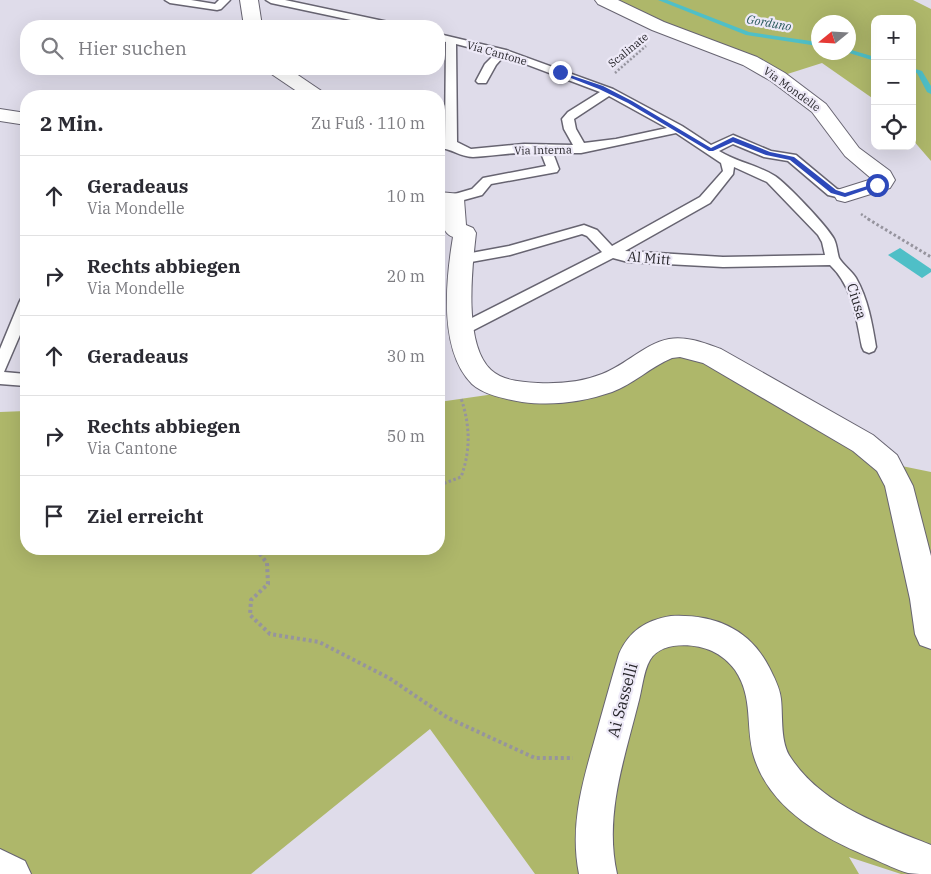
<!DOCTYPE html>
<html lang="de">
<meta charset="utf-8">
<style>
:root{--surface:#fff;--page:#f7f7f7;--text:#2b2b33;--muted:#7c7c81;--line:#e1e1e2}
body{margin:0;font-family:"IBM Plex Serif",serif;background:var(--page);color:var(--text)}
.controls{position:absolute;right:15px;top:15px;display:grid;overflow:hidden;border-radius:10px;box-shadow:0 5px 20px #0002}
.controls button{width:45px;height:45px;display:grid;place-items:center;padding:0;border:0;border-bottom:1px solid var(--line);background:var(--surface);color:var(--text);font:25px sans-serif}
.compass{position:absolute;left:811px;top:15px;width:45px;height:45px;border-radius:50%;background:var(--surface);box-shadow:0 5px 20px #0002;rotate:252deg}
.stop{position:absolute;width:15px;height:15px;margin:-11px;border:4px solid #2d49ba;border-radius:50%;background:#fff}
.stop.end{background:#2d49ba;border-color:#fff;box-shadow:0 1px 5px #0008}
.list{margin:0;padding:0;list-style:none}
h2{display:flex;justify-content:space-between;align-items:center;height:65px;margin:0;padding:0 20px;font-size:21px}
h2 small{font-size:16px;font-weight:400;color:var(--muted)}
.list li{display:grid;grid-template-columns:32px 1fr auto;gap:15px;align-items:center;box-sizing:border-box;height:80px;padding:0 20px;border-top:1px solid var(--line)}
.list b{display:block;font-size:19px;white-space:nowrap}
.list p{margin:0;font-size:16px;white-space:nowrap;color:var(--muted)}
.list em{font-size:16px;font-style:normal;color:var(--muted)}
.icon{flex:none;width:28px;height:28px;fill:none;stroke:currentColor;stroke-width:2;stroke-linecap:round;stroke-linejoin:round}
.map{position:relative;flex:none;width:931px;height:874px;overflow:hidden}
.search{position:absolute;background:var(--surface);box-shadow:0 5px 20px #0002;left:20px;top:20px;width:425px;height:55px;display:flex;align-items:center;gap:12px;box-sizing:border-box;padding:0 18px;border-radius:20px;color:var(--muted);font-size:19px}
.panel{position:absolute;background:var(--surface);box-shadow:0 5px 20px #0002;left:20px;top:90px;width:425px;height:465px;border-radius:20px}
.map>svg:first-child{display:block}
.forest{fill:#aeb76a;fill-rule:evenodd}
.water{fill:#4fbfc7}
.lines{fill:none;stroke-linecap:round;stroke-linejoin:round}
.stream{fill:#4fbfc7;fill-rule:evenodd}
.lane-casing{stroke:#676471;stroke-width:3}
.street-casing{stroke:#676471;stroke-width:2}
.path-far2{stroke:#96949e;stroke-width:2.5;stroke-dasharray:2 2;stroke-linecap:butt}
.path-far1{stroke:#96949e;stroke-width:3;stroke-dasharray:2.5 2.5;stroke-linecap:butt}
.path{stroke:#96949e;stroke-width:4;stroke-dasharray:3 3;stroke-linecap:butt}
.lane{fill:#fff;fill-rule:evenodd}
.street{fill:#fff;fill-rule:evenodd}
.route{fill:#2d49ba}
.labels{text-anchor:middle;stroke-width:4.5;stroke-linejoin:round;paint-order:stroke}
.far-street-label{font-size:11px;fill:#27262b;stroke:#ede9f7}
.far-water-label{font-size:12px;font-style:italic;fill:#2a5a5d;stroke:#ede9f7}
.street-label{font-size:14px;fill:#27262b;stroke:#ede9f7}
.near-street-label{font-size:16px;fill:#27262b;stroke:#ede9f7}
</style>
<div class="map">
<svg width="931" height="874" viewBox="0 0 931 874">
<rect width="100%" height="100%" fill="#dfdcea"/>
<g class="forest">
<path d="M604,0H913L931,9V161L912,139V19H875V100L822,63L778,77ZM818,22H848V52H818Z"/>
<path d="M675,346L887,463L931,472V874H901L849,857L859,874H535L430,729L251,874H0V412L26,411V549H439V402L516,391L550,394Z"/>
</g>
<path class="water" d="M900,248L931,269V272L922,278L888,255Z"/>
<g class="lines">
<g class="stream">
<path d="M658,0H667L749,32L818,42V46L746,35Z"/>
<path d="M848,49L875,57V61L846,52H848Z"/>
<path d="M912,68L922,71L931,86V94L927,92L917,73L912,72Z"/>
</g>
<g class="lane-casing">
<g id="lane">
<path d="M165,0H191L215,4L219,0H230L221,9L217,10L170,3Z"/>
<path d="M266,0H285L393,23L398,26H379L271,3Z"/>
<path d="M439,34L506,50L613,89L682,126L711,145L733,135L771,151L796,155L837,189L850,192L851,195L845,199L828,195L788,161L764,157L733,144L719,151C737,162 757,165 775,176C787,184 827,226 834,239C837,245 837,252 839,258C843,265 852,271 856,278C868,299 872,323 876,347L874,351L869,353L864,351L862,347C856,317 853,287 830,265L723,267L628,262L613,258L468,333L463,334L458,333L456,329L458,325L602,252L587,236L582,234L510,255L460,264L455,262L453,259L455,256L509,246L584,225L597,230L612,246L700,197L723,171L721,163L676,133L581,153H553L559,169L557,172L491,184L482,195L453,203L448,202L447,199L448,196L472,189L483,178L546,166L541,153C518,151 496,156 473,157C460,157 451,148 439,148V140H445L446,42L439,40ZM456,44L495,54L485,64L476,81L478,83H486L496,65L504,56L600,92L568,112L562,119L564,129L573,145L524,144L471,149L457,142ZM609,96L667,128L616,139L584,143L576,129L574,119ZM734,167L767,182L818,235L822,242L825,255L723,257L625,251L710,203L733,174Z"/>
<path d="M26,298V321L4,372L26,374V386L0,384V349L19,303L21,299Z"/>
</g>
</g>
<g class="street-casing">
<g id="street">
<path d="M240,0H258L262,26H244Z"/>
<path d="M595,0H618L664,22L757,57L785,73L826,104L859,148L890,171L895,180L890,188L845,202L837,200L834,195L837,190L872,179L845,156L812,112L771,81L743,65L652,30L598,4Z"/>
<path d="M268,69H289L323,92L326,96H304L270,73Z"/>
<path d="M0,109L26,113V125L0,121Z"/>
<path d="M439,192L461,194L464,199L466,225L473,228L476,233C472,268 463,344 491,370C503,381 522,382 538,383C559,384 582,382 602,374C626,365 644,344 669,339C687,336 704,343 721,349L873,435L897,455L913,486L931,556V649L920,645L915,634L910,599L885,486L877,471L853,451L703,363L680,357L672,358C650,367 634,384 612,392C583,402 553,406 522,402C506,399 484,395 472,384C438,350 446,279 453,237C440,232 443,218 442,206H439Z"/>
<path d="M671,616C713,614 749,628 769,667C774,677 780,688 781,699C783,717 780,743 791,758C822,805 881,825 931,845V874C924,874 915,874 908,873C897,870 885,864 874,859C825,839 771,811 754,757C745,727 754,698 735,670C729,662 721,655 712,651C695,643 661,641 650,660C643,672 642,691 638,704C624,760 604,816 617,874H579C570,828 581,787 594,742C602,713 610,684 619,654C629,631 646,620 671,616Z"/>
<path d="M0,849L25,861L31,874H0Z"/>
</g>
</g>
<g class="path-far2">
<path d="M615,73L646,46"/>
<path d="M861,214L870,220"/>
</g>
<g class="path-far1">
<path d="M868,219L931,257"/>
<path d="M439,482L445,483L461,477C471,450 470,425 461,398"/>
</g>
<g class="path">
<path d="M193,549L198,551L218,549"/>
<path d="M256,549L267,563L268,584L251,600L250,615L270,634L319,642L389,678L448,718L535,758H573"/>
</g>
<use href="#lane" class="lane"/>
<use href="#street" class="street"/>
</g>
<path class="route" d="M558,71L603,86L632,101L711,148L733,137L770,152L794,157L836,190L845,193L877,183L880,185L845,197L831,193L790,160L766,155L733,142L713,151H709L628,103L599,89L558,73Z"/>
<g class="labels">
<g class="far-street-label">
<text transform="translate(628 50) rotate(-39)" y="4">Scalinate</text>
<text transform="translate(497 53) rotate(16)" y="4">Via Cantone</text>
<text transform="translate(792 89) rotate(36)" y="4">Via Mondelle</text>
<text transform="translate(543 150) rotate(-1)" y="4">Via Interna</text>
</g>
<g class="far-water-label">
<text transform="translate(769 23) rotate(10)" y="4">Gorduno</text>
</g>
<g class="street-label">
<text transform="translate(649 258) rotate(5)" y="5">Al Mitt</text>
<text transform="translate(857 301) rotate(73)" y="5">Ciusa</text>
</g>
<g class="near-street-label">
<text transform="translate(622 700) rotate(-75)" y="6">Ai Sasselli</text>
</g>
</g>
</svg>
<div class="controls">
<button>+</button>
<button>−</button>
<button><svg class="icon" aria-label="locate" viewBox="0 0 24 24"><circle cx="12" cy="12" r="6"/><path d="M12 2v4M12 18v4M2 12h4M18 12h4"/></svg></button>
</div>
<svg class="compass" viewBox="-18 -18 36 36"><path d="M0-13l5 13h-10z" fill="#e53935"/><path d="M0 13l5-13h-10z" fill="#7c7c81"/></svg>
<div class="stop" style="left:877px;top:185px"></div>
<div class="stop end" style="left:560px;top:72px"></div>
<div class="search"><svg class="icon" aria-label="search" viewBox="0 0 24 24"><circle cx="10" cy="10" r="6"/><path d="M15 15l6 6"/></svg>Hier suchen</div>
<section class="panel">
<h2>2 Min.<small>Zu Fuß · 110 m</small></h2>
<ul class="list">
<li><svg class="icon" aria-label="ahead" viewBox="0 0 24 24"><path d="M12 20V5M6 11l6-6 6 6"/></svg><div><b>Geradeaus</b><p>Via Mondelle</p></div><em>10 m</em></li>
<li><svg class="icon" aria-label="right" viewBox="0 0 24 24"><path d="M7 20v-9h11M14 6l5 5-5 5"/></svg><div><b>Rechts abbiegen</b><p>Via Mondelle</p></div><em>20 m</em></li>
<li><svg class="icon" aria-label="ahead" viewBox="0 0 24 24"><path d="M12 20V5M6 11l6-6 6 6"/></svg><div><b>Geradeaus</b></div><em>30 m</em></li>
<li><svg class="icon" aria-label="right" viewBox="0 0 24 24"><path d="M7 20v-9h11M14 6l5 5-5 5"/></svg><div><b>Rechts abbiegen</b><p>Via Cantone</p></div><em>50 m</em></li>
<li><svg class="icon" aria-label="arrive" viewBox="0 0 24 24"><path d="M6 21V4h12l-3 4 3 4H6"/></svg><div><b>Ziel erreicht</b></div></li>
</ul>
</section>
</div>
